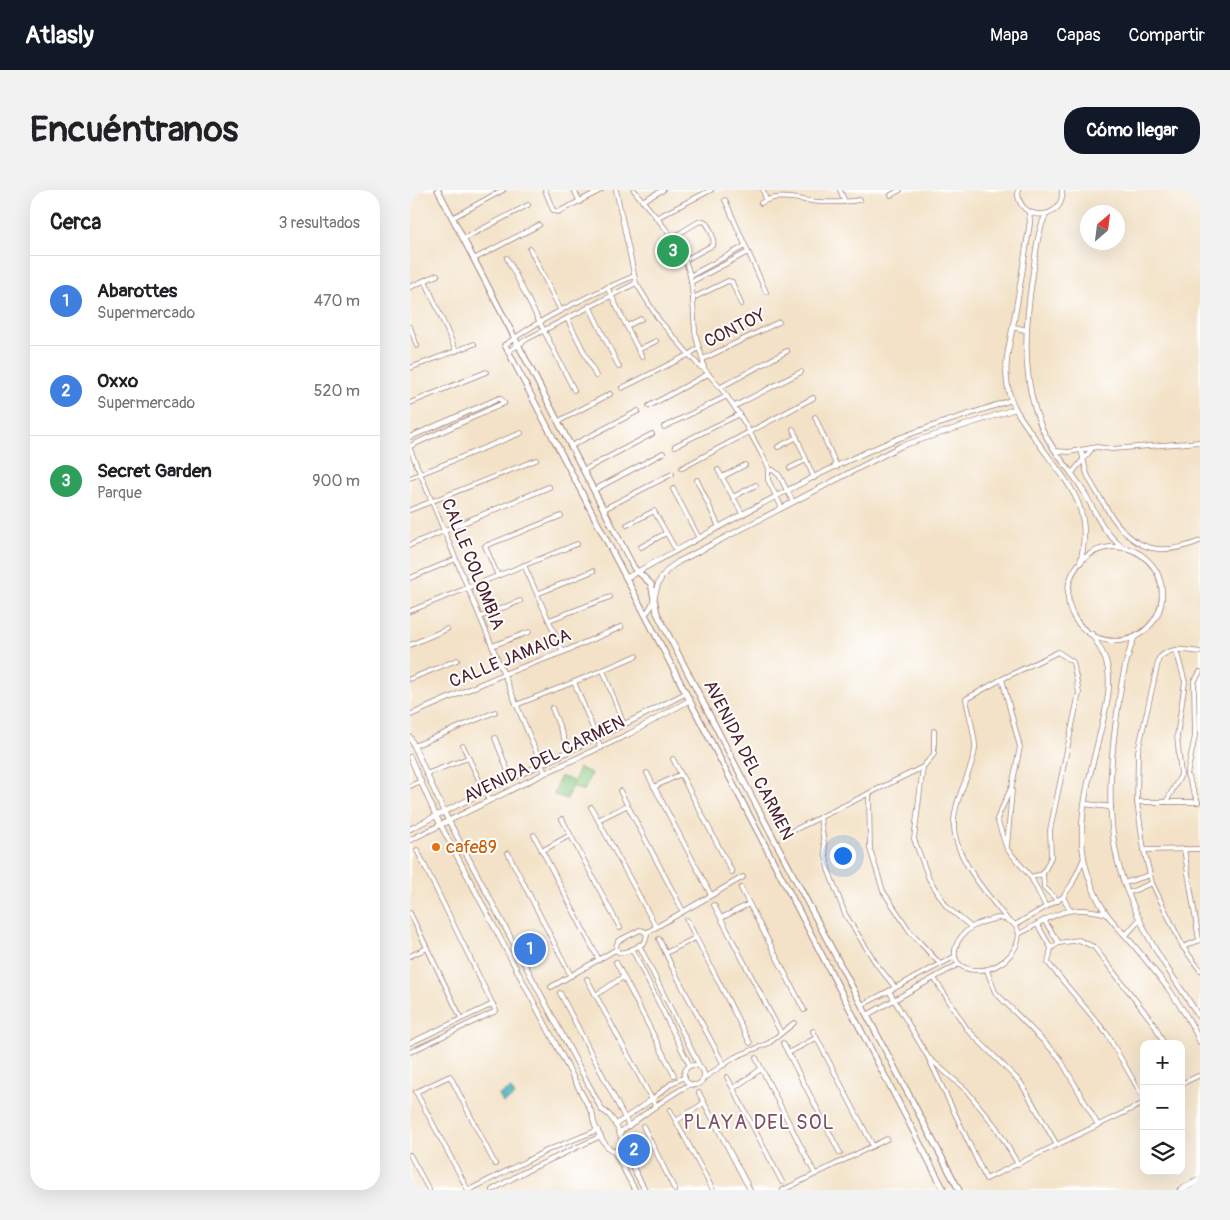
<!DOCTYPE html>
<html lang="es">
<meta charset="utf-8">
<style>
:root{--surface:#fff;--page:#f2f2f2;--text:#202124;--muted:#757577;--line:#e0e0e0;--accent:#111827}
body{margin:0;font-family:Pangolin,sans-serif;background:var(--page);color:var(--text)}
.controls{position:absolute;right:15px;bottom:15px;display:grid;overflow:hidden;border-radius:10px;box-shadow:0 5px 20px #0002}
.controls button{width:45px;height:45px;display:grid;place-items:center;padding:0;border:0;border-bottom:1px solid var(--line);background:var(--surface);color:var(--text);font:25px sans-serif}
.compass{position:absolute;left:670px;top:15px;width:45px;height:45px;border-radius:50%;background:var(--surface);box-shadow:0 5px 20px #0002;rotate:28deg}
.you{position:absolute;left:432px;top:665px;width:18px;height:18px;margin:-12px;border:4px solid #fff;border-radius:50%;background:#1a73e8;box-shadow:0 0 0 8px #1a73e833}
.badge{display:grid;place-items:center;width:32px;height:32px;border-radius:50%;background:var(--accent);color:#fff;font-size:16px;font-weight:700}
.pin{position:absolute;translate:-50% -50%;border:2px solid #fff;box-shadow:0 1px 5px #0006}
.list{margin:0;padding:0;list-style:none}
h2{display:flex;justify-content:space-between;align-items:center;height:65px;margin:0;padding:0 20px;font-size:21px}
h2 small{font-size:16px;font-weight:400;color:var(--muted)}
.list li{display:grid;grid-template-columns:32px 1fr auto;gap:15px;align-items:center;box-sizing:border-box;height:90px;padding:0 20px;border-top:1px solid var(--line)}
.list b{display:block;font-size:19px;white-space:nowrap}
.list p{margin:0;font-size:16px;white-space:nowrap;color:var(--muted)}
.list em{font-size:16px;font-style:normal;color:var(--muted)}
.icon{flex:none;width:28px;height:28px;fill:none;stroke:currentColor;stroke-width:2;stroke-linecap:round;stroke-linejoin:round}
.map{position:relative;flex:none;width:790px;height:1000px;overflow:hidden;border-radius:20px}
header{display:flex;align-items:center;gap:30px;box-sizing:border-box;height:70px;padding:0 25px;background:var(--accent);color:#fff}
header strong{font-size:24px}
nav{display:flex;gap:28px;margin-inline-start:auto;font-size:18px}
.intro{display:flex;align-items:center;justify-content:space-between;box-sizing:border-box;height:120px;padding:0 30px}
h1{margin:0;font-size:35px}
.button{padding:12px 22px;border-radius:20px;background:var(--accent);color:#fff;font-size:18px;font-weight:700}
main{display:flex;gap:30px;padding:0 30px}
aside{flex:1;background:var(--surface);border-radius:20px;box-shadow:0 5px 20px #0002}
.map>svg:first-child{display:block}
.green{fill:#88c87f;stroke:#697455}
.water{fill:#43b3b9;stroke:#466972}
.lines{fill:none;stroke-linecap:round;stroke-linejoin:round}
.minor-casing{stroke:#9e8079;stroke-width:5.5}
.tertiary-casing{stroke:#9e8079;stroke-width:6}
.secondary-casing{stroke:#9e8079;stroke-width:7}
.trunk-casing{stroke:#9e8079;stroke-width:8}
.minor{stroke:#fff;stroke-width:4}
.tertiary{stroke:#fff;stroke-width:4.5}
.secondary{stroke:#fff;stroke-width:5}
.trunk{stroke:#fff;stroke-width:6}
.food-dot{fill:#e8710a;stroke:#fff;stroke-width:2}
.labels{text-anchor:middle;stroke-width:4;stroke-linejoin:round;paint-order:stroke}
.street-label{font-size:18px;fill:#4a1f2b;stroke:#fff}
.food-label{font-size:18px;fill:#c56008;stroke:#fff;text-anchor:start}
.quarter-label{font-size:20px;letter-spacing:1px;fill:#7d4e63;stroke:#fff}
</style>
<header>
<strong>Atlasly</strong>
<nav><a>Mapa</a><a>Capas</a><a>Compartir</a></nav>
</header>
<div class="intro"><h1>Encuéntranos</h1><a class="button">Cómo llegar</a></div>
<main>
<aside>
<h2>Cerca<small>3 resultados</small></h2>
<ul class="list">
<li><span class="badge" style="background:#3f7fe0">1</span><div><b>Abarottes</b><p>Supermercado</p></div><em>470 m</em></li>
<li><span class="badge" style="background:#3f7fe0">2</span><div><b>Oxxo</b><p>Supermercado</p></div><em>520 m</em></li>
<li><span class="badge" style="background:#2e9e5b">3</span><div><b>Secret Garden</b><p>Parque</p></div><em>900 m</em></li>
</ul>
</aside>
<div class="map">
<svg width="790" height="1000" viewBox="0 0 790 1000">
<rect width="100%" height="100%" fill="#fff"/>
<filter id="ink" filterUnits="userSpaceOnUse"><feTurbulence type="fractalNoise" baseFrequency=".02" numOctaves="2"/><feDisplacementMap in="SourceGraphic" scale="10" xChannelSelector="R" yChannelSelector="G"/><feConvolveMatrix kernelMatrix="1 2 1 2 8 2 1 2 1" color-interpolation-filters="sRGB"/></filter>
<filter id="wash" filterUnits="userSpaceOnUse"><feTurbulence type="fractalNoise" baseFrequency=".0096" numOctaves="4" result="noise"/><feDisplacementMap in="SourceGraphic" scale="20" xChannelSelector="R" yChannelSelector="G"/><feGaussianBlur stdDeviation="1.12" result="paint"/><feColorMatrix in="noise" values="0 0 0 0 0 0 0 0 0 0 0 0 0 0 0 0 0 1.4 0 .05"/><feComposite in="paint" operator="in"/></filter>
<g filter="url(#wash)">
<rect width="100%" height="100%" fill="#f3e2c7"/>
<g class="green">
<path d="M169,578L181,583L174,601L162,597Z"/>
<path d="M150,586L163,591L157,609L144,605Z"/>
</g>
<path class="water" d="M101,899L105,906L93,913L89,905Z"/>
</g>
<g filter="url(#ink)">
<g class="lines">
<g class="minor-casing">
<g id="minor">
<path d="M135,0L143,20L148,22L191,0"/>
<path d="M164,0L170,12"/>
<path d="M206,0L226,93L249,130L289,176C295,178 296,181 300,186C327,215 342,246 360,280H363L369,285L383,312"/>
<path d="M224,0C244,27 273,52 280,86C284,104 283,122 285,140C286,153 293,165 294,178"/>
<path d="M353,0L356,10"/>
<path d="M430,0L435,12"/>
<path d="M481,5L490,0"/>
<path d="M315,10L356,102"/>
<path d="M232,11L253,0"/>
<path d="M351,13C369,2 391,11 410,12C423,13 436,12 450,10"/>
<path d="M42,28L93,0"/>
<path d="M246,28L301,0"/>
<path d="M262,48L288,32L294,31C299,35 305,48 303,55L275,70"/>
<path d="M53,49L118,15"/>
<path d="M120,59L151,121"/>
<path d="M97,68L164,200"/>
<path d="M64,69L129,35"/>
<path d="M280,86L335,56"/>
<path d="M15,90L46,161"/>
<path d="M281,92L338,62"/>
<path d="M197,97L232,167"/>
<path d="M283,108L318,91L322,92L331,114"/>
<path d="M179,116L209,177"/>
<path d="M157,128L186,186"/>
<path d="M217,136L231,129"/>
<path d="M0,137L7,156"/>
<path d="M95,155C134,126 180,105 224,86"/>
<path d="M228,160L246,151"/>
<path d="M99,161L117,149L226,93"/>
<path d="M293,169L369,132"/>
<path d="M0,178L64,154"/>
<path d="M311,197L377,161"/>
<path d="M212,198L280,164L288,158"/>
<path d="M0,213L76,182"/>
<path d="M239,216L298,184"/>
<path d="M325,216L391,182"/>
<path d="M405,227L427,277"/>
<path d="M149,231L200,204"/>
<path d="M254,237L317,206"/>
<path d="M383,239L404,288"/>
<path d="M161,256L228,221"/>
<path d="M265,256L330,224"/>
<path d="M368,257L387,247"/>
<path d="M0,259L135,583"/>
<path d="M646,261L659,262L687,257L702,259L790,252"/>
<path d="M671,261C674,268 674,276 677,284C681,294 688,304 694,314C718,356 743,370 790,351"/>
<path d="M272,278L403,208"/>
<path d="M380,278L396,270"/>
<path d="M174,280L242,244"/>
<path d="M308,280L333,325"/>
<path d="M360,280L358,282V290L372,318"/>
<path d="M662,283L681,260"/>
<path d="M312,287L335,275"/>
<path d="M0,288L111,243"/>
<path d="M287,290L309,337"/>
<path d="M263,299L289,348"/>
<path d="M184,300L253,263"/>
<path d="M323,307L346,295"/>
<path d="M194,319L262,284"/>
<path d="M0,320L126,270"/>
<path d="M217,335L244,321L266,360"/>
<path d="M231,357L256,343"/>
<path d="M114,375L153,462"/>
<path d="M88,386L75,356L151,326"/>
<path d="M0,388L46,369"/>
<path d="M127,404L183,381"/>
<path d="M0,421L167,354"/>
<path d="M70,427L110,411"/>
<path d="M139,430L200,407"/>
<path d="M0,455L37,439"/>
<path d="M82,456L119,442"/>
<path d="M790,462C773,460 762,456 749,468L728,561L727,612L734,660L742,693L773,757L790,780"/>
<path d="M193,480L214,535"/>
<path d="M0,489L47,470"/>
<path d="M592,489L610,557L602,596L587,629L597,659L621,687L633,684L641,667L640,640L669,503L663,472L648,462L592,489L556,509C558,521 566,548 565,559C562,583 544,608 544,633C543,666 577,704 597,729"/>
<path d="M164,492L191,558"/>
<path d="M106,515L164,492L226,466"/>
<path d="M142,518L159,561"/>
<path d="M524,541V564L513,577L504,649L519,689L537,717L561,737"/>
<path d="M85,548L101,589"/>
<path d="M4,556L85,522"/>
<path d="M53,556L79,611"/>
<path d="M263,569L322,682"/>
<path d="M237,583L301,705"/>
<path d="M16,584L58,568"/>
<path d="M0,596L11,591"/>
<path d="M244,597L271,584"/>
<path d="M210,601L273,721"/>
<path d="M459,603L460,659L473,701L501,743L530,774"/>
<path d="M727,612H788"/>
<path d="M756,612L771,585L767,546L775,492L766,460"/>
<path d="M788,612L777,585L785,546L784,492L790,482"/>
<path d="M181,617L246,737"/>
<path d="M410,627L418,679L435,724L467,775L485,797"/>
<path d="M152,629L210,738"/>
<path d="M188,630L216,616"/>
<path d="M376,644L513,577"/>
<path d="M124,645L189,770"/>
<path d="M597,656L602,600"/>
<path d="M774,659L789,750"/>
<path d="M734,660L790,659"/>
<path d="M132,661L160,645"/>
<path d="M98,663L161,786"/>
<path d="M633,684L634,697L648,711"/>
<path d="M621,687L636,717"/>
<path d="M714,693L740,685"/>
<path d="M331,698L394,820"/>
<path d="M718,703L742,693"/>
<path d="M653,707L660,720"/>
<path d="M304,715L371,843"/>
<path d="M0,723L51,828"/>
<path d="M311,728L339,714"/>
<path d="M588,728C629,732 602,781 568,780C535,780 541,750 562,737C570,732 579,730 588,728Z"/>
<path d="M277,730L340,853"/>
<path d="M634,730L649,753"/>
<path d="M627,734L641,758"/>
<path d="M605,735L653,707L662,694L674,668"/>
<path d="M230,740L234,741L237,745L235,752C230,756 198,774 208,751Z"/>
<path d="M236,743L333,687"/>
<path d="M609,744C643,726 656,713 697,724"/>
<path d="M249,749L263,779L314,875"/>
<path d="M229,755L290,877"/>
<path d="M773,757L790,750"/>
<path d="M222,759L280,876"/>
<path d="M256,763L285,748"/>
<path d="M0,766L17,758"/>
<path d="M206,772L264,885"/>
<path d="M577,780L585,802L649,867L688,935"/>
<path d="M524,788L557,839L611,893L647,955"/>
<path d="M177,789L246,917"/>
<path d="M141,797L207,759"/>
<path d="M479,801L518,867L576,989L734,913"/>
<path d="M150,803L219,936"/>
<path d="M186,805L213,787"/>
<path d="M452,815L544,767"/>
<path d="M457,825L549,774"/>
<path d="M403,841L463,956"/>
<path d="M0,853L83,814"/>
<path d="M373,853L430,963"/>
<path d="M0,862L86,821L7,660"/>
<path d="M378,863L406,848"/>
<path d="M346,868L405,984"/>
<path d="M519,868L556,900L586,937L608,974"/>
<circle cx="284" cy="885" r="10"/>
<path d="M317,887L372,992"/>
<path d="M294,888L325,867L359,853L384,833"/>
<path d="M771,894L788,886"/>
<path d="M324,898L351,879"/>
<path d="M289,903L340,1000"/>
<path d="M734,909L697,844L638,773L641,758L649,753L669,750L684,757L744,834L754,854"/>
<path d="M260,920L303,1000"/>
<path d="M266,931L294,913"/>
<path d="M205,935L241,910L262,893L275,887"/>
<path d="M233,936L265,1000"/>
<path d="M209,943C232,927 256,906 281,894"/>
<path d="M0,965L19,1000"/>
<path d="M58,1000L6,902L40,886L85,974"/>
<path d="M59,1000L138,960L188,940"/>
<path d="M82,1000L112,983L191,946"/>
<path d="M373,1000L477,949"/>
</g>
</g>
<g class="tertiary-casing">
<g id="tertiary">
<path d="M608,0C606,33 656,32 652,0"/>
<path d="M619,22L620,32C615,65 610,97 604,130C600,153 593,174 598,198C601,215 610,227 620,241C651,288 686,311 670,373"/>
<path d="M636,24C627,43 626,62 623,83C615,134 611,187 631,236C640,258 658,277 671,297C687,323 688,337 713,358"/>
<path d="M0,97L27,85"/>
<path d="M603,137L616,140"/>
<path d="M0,247L90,208L94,213L0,256"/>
<path d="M0,355L139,297"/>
<circle cx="705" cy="404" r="47"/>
<path d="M216,388C303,341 391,289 482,251C521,235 562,224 601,210"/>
<path d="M235,424C245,416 244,403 249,392C253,383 260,377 268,372L491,256L605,219"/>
<path d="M682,444C687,453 693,462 696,471C703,493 696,518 691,539C683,574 671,611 672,648C672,673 682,702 696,723C705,735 716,746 726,758C750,787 774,816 790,852"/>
<path d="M724,448C715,471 711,493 708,517C699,577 694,643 717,701C728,728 741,754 757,778C768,795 780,811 790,829"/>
<path d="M0,525L94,484L153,462L211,437"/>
<path d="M0,547L34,622L192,920"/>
<path d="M0,567L26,626L183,925C182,934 195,959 204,961"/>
<path d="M675,614L701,617"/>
<path d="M0,639C91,592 185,551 276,503"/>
<path d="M0,650L135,583L219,544L280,510"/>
<path d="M716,745L730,729"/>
<path d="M192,920C202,924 214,946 212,957"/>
<path d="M212,957L235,1000"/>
<path d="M204,961L225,1000"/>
</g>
</g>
<g class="secondary-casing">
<g id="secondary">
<path d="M28,0L224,378L241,394L247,423L342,607L549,1000"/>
<path d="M95,155L534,1000"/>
</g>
</g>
<g class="trunk-casing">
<path id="trunk" d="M771,1000L790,990"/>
</g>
<use href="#minor" class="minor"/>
<use href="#tertiary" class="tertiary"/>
<use href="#secondary" class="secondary"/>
<use href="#trunk" class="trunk"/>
</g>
</g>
<circle class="food-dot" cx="26" cy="657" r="5"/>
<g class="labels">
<g class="street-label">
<text transform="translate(325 138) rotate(-26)" y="6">CONTOY</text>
<text transform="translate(63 374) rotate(68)" y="6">CALLE COLOMBIA</text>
<text transform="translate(100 468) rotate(-22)" y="6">CALLE JAMAICA</text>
<text transform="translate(134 569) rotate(-26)" y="6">AVENIDA DEL CARMEN</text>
<text transform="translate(339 570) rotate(63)" y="6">AVENIDA DEL CARMEN</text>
</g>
<g class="food-label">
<text x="36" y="663">cafe89</text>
</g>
<g class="quarter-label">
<text x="349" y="939">PLAYA DEL SOL</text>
</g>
</g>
</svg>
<div class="controls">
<button>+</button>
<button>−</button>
<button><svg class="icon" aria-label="layers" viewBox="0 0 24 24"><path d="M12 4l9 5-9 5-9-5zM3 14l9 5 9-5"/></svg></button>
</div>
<svg class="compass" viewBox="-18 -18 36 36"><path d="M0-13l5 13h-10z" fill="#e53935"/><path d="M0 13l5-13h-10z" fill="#757577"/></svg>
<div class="you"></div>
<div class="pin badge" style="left:120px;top:759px;background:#3f7fe0">1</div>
<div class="pin badge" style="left:224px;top:960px;background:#3f7fe0">2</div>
<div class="pin badge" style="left:263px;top:61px;background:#2e9e5b">3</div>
</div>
</main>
